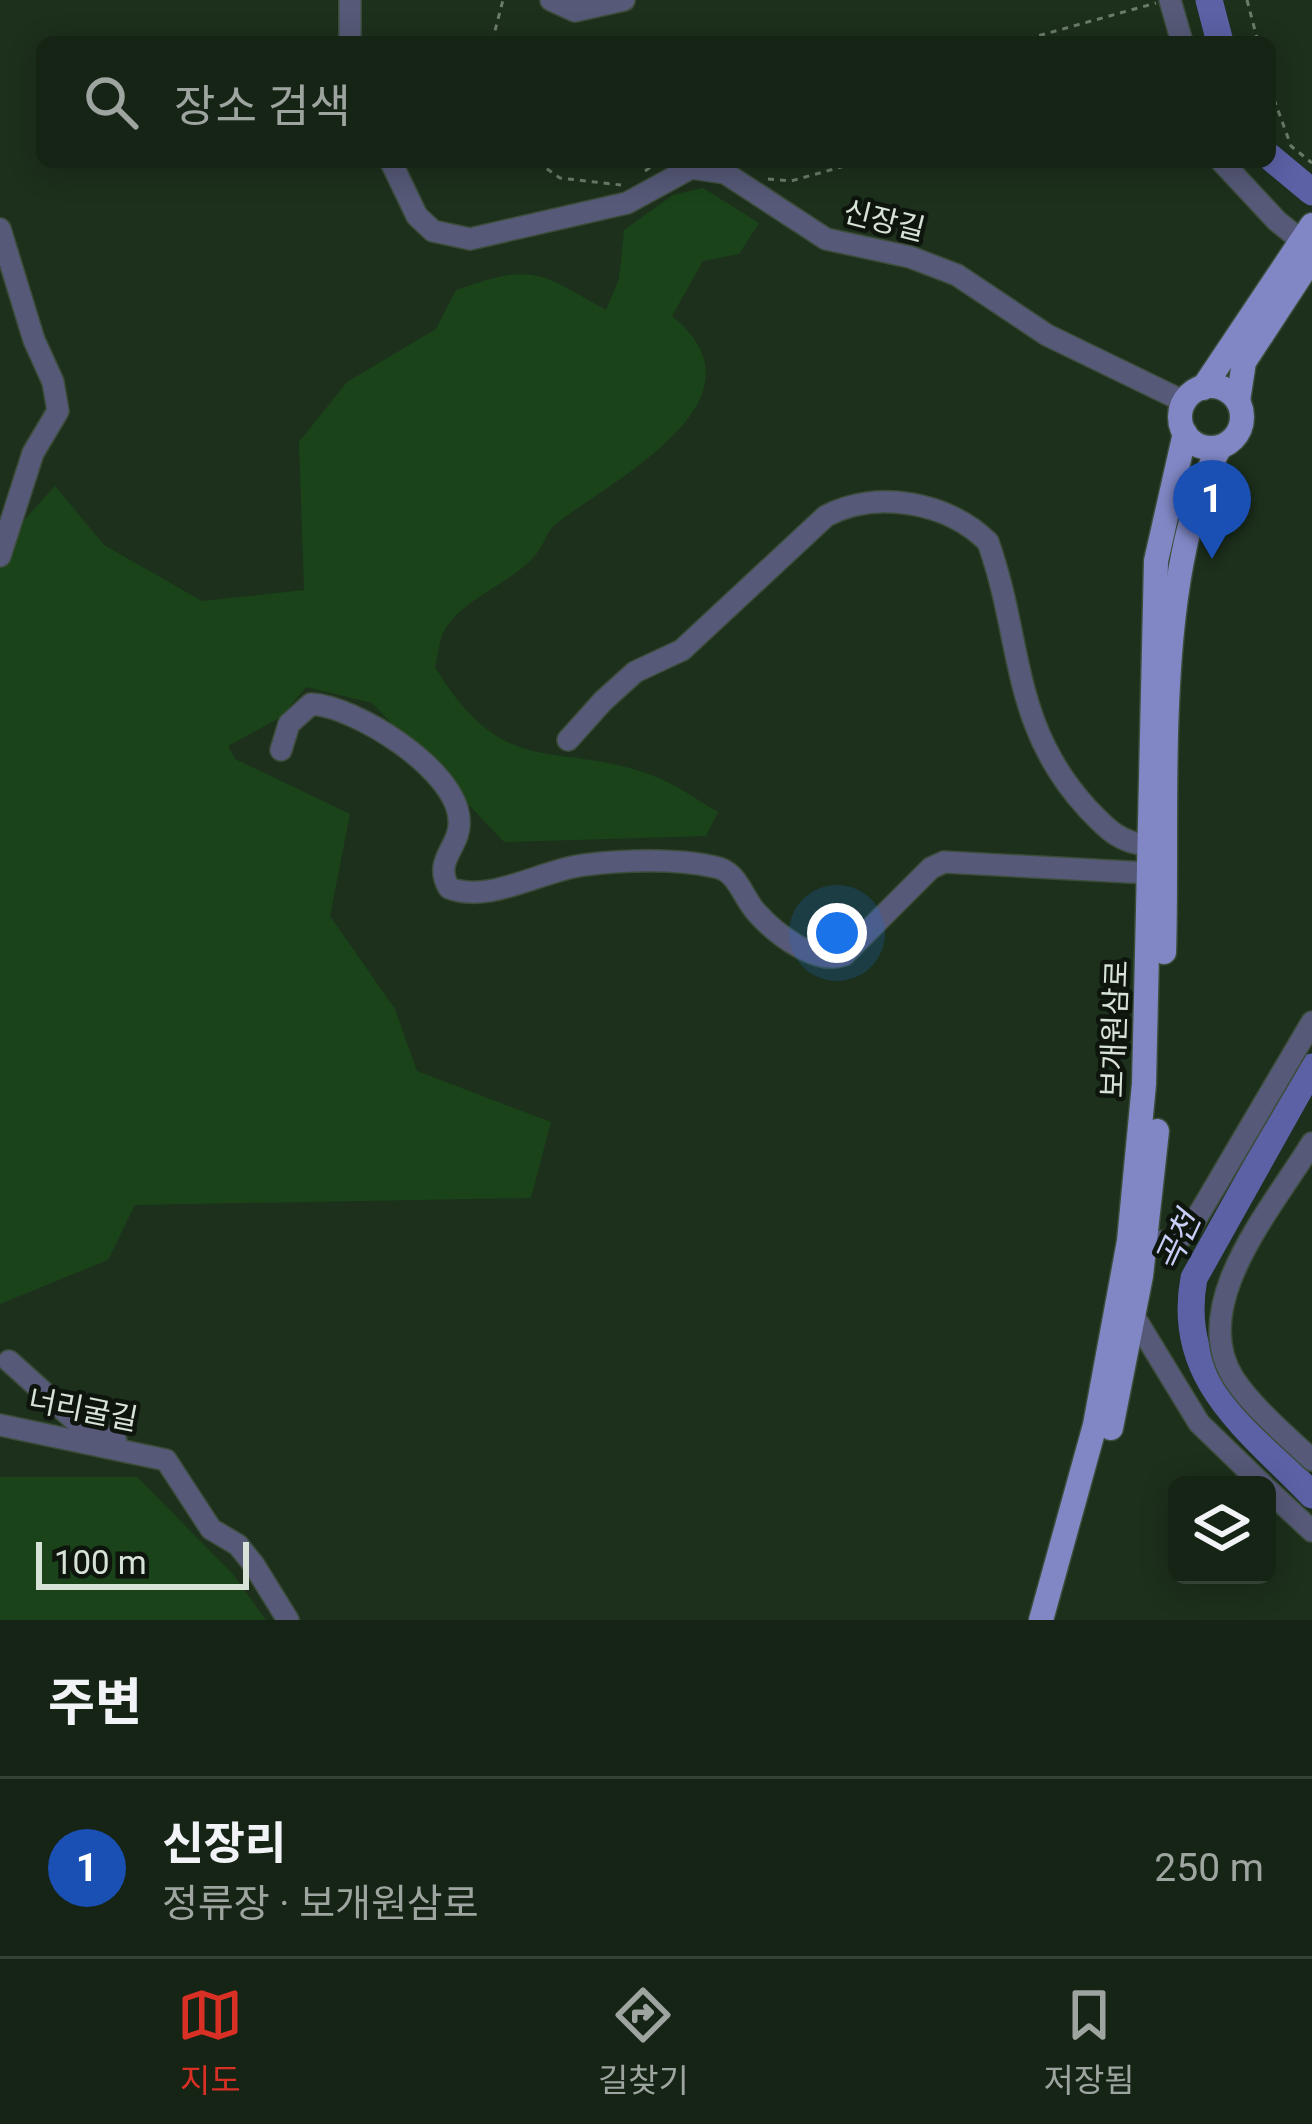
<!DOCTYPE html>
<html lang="ko">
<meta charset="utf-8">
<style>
:root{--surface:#162415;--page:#1f2c1e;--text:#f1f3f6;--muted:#9ea4a0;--line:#354134;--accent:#d93025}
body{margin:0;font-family:Roboto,"Noto Sans KR",sans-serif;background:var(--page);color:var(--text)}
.controls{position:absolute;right:36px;bottom:36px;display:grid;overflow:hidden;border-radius:18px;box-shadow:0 6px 30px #0003}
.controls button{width:108px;height:108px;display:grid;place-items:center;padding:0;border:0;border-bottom:3px solid var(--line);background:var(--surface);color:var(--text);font:60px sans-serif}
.scale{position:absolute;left:36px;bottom:30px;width:213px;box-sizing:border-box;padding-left:12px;border:6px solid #d7e3d6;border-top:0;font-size:33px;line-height:42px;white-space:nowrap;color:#d7e3d6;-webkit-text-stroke:9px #0d150d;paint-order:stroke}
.you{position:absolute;left:837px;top:933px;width:42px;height:42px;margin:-30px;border:9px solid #fff;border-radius:50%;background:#1a73e8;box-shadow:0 0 0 18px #1a73e833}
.badge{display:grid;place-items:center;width:78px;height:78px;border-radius:50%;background:var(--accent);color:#fff;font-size:39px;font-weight:700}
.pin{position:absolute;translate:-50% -99px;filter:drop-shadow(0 3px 6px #0008)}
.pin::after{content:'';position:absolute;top:63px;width:42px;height:36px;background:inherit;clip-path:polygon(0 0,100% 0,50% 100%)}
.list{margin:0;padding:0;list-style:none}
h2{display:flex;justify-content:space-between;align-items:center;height:156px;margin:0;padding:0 48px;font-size:51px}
h2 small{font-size:39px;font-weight:400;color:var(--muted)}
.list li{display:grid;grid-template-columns:78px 1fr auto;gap:36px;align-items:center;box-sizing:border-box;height:180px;padding:0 48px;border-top:3px solid var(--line)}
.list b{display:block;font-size:45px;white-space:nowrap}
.list p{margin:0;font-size:39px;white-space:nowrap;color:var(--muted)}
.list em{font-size:39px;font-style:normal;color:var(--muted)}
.icon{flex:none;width:66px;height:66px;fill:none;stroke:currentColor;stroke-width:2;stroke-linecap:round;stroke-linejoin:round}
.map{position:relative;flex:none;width:1312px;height:1620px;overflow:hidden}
.search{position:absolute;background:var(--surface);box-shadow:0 6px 30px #0003;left:36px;right:36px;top:36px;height:132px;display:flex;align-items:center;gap:30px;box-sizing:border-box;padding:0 42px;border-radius:18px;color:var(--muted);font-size:45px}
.sheet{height:336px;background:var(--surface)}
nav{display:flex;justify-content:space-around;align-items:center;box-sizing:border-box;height:168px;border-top:3px solid var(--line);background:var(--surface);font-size:33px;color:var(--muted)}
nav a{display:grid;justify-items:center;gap:6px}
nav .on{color:var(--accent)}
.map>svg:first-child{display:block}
.green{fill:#1a4319}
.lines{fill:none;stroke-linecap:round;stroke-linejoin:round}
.river{stroke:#5c61a6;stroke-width:27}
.minor-casing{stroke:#3b4d3a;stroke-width:24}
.major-casing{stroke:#3b4d3a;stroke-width:27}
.path{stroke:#6c7c6b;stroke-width:3;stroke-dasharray:6 6;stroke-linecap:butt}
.minor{stroke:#565977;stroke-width:21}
.major{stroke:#8087c4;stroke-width:24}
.labels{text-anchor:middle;stroke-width:9;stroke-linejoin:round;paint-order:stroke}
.street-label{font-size:30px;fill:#d7e3d6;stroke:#0d150d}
.water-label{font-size:33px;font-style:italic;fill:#c8cef5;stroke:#0d150d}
</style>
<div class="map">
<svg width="1312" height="1620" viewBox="0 0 1312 1620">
<rect width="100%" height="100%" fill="#1d301c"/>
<g class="green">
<path d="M703,188L759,223L739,254L703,261L672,316C775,399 615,478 557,523C546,531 545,543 537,553C514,583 463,597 444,631C439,640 438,656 435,667C508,787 558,736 661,779C680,787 700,802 718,812L706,836L504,842L372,703L306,687L281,717L228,746L235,759L350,814L330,916L395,1009L417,1071L551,1122L531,1198L135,1205L108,1260L0,1304V547L55,486L104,545L202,601L304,590L299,442L347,382L436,329L456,290C532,263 538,271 606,310L619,279L624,230L673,195Z"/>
<path d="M0,1477H137L232,1573L266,1620H0Z"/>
</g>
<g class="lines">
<g class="river">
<path d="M1209,0L1220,42"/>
<path d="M1270,157L1312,192"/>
<path d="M1312,1067L1194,1278C1175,1379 1248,1428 1312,1495"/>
</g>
<g class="minor-casing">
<g id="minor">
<path d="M551,0L575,11L624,0"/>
<path d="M1170,0L1182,42"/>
<path d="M350,42V0"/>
<path d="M391,162L417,216L433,231L470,239L627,203L691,168L725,173L826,239L910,257L957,275L1047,335L1185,402"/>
<path d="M1222,162L1277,221L1312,249"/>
<path d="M0,229L34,340L53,382L58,411L33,453L0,556"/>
<path d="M568,740L603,701L635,672L682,650L826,516C876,489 948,502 988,542C1023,640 1010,724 1087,808C1106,828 1119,843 1148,845"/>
<path d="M281,750L289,724L311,704C355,706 456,769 459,819C462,847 432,859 449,888C490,904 541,870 584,865C627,860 673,858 715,867C738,871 742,897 757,913C776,934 817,966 844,955L931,868L944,862L1148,873"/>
<path d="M1312,1143C1274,1206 1186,1305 1234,1379C1254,1409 1286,1435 1312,1460"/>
<path d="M1146,1241L1175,1242L1189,1231L1312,1022"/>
<path d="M1135,1318L1199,1423L1263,1485"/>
<path d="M9,1361L80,1425L116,1441"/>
<path d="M0,1425L166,1460L211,1529L238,1545L254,1565L288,1620"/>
<path d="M1267,1489L1312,1531"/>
</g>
</g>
<g class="major-casing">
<g id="major">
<circle cx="1211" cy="417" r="31"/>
<path d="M1203,388L1312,225"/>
<path d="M1238,401L1244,362L1312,258"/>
<path d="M1164,952C1169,807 1150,572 1220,447"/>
<path d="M1111,1428L1141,1276L1157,1131"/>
<path d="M1041,1620L1095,1425L1129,1241L1144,1084L1156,561L1185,433"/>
</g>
</g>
<g class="path">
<path d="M1247,0L1258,42"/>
<path d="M492,42L503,0"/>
<path d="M1016,42L1156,3"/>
<path d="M1270,88L1291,146L1312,163"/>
<path d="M537,162L560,178L621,185"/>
<path d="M645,171L658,162"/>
<path d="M768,179L791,181L859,162"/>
</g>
<use href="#minor" class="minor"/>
<use href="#major" class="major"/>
</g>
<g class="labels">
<g class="street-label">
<text transform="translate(884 221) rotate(14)" y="10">신장길</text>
<text transform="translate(1115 1029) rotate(-88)" y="10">보개원삼로</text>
<text transform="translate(83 1410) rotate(11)" y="10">너리굴길</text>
</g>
<g class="water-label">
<text transform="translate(1177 1241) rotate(-65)" y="12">곡천</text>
</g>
</g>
</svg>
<div class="controls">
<button><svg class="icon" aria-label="layers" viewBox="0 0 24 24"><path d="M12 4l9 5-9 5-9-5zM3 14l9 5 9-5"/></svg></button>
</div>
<div class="scale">100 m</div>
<div class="you"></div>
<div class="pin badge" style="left:1212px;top:559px;background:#1a4fb4">1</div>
<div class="search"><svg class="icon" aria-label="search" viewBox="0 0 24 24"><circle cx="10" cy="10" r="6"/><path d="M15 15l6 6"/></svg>장소 검색</div>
</div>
<section class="sheet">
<h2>주변<small></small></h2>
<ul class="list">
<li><span class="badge" style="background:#1a4fb4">1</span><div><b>신장리</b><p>정류장 · 보개원삼로</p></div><em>250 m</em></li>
</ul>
</section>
<nav>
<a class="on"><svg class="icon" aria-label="map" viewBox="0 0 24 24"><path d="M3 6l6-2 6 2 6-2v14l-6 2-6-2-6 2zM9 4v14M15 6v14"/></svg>지도</a>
<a><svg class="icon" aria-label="directions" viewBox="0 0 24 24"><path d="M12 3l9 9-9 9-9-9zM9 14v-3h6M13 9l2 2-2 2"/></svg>길찾기</a>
<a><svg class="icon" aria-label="saved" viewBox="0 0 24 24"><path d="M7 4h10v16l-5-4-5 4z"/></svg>저장됨</a>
</nav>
